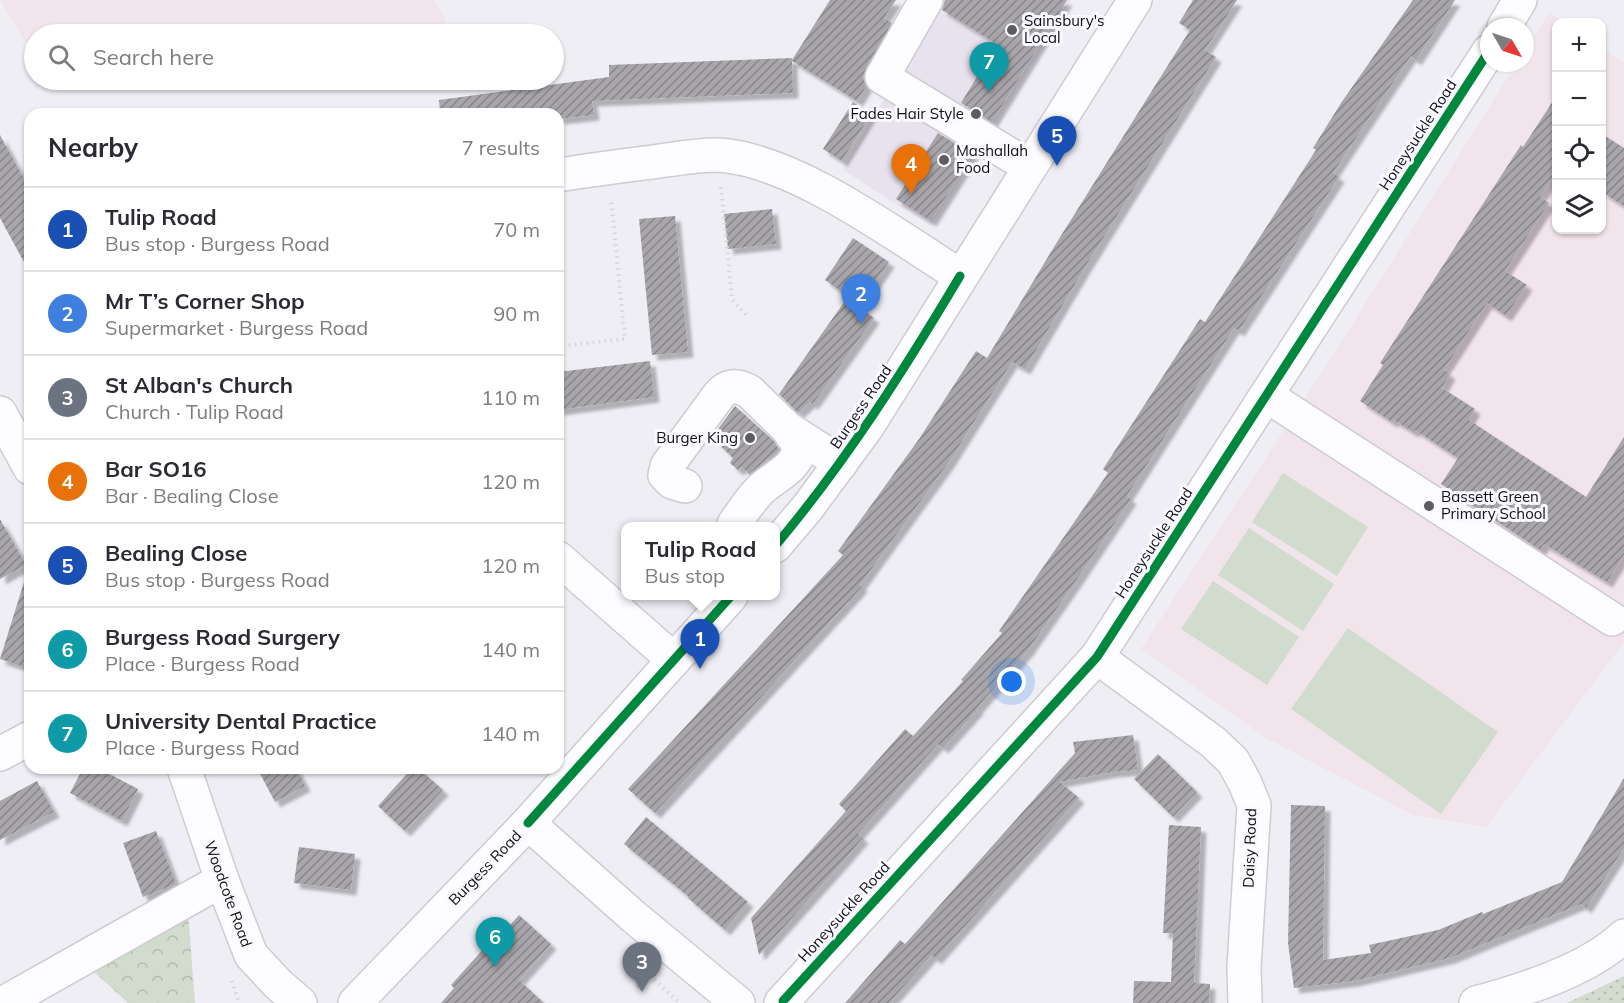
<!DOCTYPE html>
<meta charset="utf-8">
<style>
:root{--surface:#fff;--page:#f2f2f3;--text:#2b2b33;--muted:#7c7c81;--line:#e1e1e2;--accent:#5d5c61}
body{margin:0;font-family:Mulish,sans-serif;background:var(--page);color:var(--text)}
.controls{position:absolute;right:18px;top:18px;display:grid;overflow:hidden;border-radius:12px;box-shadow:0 2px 4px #0004}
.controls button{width:54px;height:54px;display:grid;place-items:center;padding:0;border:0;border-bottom:2px solid var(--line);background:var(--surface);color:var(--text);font:30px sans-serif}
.compass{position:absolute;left:1480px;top:18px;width:54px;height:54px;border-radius:50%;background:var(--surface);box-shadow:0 2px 4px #0004;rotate:129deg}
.you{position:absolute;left:1012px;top:682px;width:21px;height:21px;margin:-15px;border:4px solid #fff;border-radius:50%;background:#1a73e8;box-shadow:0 0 0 9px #1a73e833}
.badge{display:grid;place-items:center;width:39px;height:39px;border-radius:50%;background:var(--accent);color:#fff;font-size:20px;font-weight:700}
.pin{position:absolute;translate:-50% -50px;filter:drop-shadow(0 2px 3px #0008)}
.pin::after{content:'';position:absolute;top:32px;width:21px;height:18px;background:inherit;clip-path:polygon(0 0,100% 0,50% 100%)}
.popup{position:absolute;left:621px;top:522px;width:159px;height:78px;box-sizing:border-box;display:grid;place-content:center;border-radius:12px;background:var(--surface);filter:drop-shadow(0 2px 4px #0005);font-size:20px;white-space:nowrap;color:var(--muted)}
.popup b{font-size:22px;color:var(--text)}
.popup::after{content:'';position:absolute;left:50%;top:100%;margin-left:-12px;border:12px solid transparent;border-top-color:var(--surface)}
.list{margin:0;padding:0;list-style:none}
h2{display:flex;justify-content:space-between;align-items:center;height:78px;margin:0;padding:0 24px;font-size:26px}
h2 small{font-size:20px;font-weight:400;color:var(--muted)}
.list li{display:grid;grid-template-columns:39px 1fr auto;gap:18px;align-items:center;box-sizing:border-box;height:84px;padding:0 24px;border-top:2px solid var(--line)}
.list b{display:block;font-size:22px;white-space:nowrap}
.list p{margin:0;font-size:20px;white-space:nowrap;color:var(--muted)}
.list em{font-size:20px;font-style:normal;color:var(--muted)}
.icon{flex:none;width:33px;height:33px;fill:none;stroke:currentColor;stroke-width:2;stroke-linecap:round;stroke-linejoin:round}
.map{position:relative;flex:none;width:1624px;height:1003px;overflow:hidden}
.search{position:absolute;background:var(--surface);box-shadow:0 2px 4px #0004;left:24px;top:24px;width:540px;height:66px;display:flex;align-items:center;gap:15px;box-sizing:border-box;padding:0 21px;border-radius:33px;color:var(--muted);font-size:22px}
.panel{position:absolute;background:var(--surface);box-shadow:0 2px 4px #0004;left:24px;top:108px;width:540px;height:666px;border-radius:18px}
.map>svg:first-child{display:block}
.commercial{fill:#e8e1ee}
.education{fill:#f2e4eb}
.grass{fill:#d1dbce}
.forest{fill:url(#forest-crowns)}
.park{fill:url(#park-dots)}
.building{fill:url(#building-hatch);filter:url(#shadow)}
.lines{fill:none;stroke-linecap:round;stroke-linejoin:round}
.minor-casing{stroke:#cdccd2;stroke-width:36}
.major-casing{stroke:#cdccd2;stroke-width:36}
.path{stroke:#d6d5d8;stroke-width:4;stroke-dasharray:1.5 4.5;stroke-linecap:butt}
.minor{stroke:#fdfcfe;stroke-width:33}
.major{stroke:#fdfcfe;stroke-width:33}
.cycleway-casing{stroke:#faf9ff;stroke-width:13}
.cycleway{stroke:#00873e;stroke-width:9}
.poi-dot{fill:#5d5c61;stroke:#faf9ff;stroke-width:2}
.labels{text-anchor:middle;stroke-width:6;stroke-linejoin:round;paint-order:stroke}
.poi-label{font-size:15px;fill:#0f0e12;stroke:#faf9ff;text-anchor:start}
.street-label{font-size:15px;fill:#0f0e12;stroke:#faf9ff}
</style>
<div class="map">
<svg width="1624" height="1003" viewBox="0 0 1624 1003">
<defs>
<pattern id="forest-crowns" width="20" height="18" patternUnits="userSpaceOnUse" patternTransform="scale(1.5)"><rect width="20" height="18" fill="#d1dbce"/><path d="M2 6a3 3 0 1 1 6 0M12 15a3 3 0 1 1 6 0" fill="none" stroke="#b2bbb0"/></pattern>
<pattern id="park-dots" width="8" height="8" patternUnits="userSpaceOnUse" patternTransform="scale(1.5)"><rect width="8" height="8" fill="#d1dbce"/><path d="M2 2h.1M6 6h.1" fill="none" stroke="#b2bbb0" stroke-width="1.8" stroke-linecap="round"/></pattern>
<pattern id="building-hatch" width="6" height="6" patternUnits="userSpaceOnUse" patternTransform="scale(1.5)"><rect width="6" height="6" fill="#a9a6ab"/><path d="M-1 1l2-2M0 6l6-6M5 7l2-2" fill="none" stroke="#88868a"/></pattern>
<filter id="shadow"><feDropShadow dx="5.5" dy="5.5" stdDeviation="1.5" flood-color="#0004"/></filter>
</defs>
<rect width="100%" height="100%" fill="#efeef5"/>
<path class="commercial" d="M941,0H1071L931,226L843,170Z"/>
<g class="education">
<path d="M0,0H434L447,23L366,34H34V56Z"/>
<path d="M1549,13L1563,22H1556V230H1602V48L1624,63V642L1486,827L1413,815L1266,738L1141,649L1324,369L1517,63H1525V50Z"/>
</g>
<g class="grass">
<path d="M1283,473L1368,527L1337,576L1252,522Z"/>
<path d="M1249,528L1334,584L1303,631L1218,575Z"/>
<path d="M1213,581L1299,637L1267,685L1181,629Z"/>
<path d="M1348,628L1498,732L1441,814L1291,709Z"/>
</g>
<path class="forest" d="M188,912L195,1003H128L90,968Z"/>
<path class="park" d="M1624,976V1003H1567Z"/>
<g class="building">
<path d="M830,0H896L884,18L892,23L866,68L863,77L866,87L857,101L792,61L793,93L592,101L594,115L558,119V114H440L439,100L609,77V65L792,58V60Z"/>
<path d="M945,0H1067L992,122L961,103L997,44L942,10Z"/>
<path d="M1193,0H1237L1205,50L1216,57L1084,269L1025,369L1012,362L949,462L860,585L862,587L655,813L628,789L843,555L838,551L919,439L976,351L987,358L1057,242L1190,30L1179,23Z"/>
<path d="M1413,0H1455L1416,60L1411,56L1364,126L1333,173L1339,177L1239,331L1234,328L1127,496L1131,499L1076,581L1028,650L977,708L978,709L943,748L938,744L858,834L863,838L846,858L759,955L751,918L846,811L839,804L854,787L905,729L913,736L963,681L961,680L1002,633L999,631L1108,473L1103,469L1200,319L1205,322L1316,150L1313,148L1341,103Z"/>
<path d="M1557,95V171L1540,197L1549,203L1505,271L1527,285L1506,316L1487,303L1444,370L1450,374L1442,388L1475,409L1469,420L1586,497L1624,437V555L1607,582L1544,544L1540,550L1441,484L1458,458L1415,430L1413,432L1394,420L1392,422L1360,401L1383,365L1380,363L1521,145L1523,147Z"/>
<path d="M853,102L871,114L842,161L823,149Z"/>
<path d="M938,133L973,154L931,221L896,199Z"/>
<path d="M1602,134L1624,148V206L1602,192Z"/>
<path d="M0,135L30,190V273L0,218Z"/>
<path d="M772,209L776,244L728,249L724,214Z"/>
<path d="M675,216L688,352L652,355L639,219Z"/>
<path d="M853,238L889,262L860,305L825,280Z"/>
<path d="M847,298L874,318L813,404L810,402L798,413L779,394Z"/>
<path d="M650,361L654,397L558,410V372Z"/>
<path d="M735,406L774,441L779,450L749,474L742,467L738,470L730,463L733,458L712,437Z"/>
<path d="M0,519L26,565L0,579Z"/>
<path d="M25,579L30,580V669L0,659Z"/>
<path d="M1133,735L1138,770L1112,772L1060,782L1079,798L936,959L932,955L889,1003H845L900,940L905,944L1075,753L1073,742Z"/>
<path d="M1158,754L1197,792L1173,817L1134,779Z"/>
<path d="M83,768H98L138,789L122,821L70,793Z"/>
<path d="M257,768H296L305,786L275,802Z"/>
<path d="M412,768H418L443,790L405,831L378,806Z"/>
<path d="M1624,778V848L1586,908L1581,904L1450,958L1354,981L1294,988L1288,943L1291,805L1325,806L1323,960L1371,953L1369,945L1438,930L1482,912L1483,914L1562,882Z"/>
<path d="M37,781L54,812L0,840V801Z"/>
<path d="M646,817L748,902L725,930L688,898L689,897L624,844Z"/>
<path d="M1169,825L1201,827L1194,983L1210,984L1209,1003H1133L1134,981L1171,982L1173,933H1163Z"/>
<path d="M156,831L176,884L143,897L123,843Z"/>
<path d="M299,847L355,854L351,890L294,883Z"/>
<path d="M519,915L551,944L519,980L544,1003H441L454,988L451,985L485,947L488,950Z"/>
</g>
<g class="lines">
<g class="minor-casing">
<g id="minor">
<path d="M926,0L882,77L1030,167"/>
<path d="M1504,27L1520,0"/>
<path d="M558,175C590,170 621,166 653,162C674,159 696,155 717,155C792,158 897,236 960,276"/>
<path d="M1267,396L1612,619"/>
<path d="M0,413L30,468"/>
<path d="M685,486L672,482L665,475L667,466L719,395C728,384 739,385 750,392L788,429L841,463"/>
<path d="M734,524C742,513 750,500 760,490C774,476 797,469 800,447L788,429"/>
<path d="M558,558L674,660"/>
<path d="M1097,657L1213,742L1233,761L1245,783L1254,805L1244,967L1245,1003"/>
<path d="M0,754L30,738"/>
<path d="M184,768L222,880L251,955L278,984L300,1003"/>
<path d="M528,823L634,917L738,1003"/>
<path d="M4,1003L222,880"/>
<path d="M781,1003L1097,657L1489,51"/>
<path d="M1476,1003C1524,990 1588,970 1624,936"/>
</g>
</g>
<g class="major-casing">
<g id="major">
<path d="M775,546L808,507L867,427L1135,0"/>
<path d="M355,1003L528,823L731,596"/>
</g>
</g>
<g class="path">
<path d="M721,187L732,299L746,315"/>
<path d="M558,306L561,346L625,339L611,199"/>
<path d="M232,981L239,1003"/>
<path d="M637,987L649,975L680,1003"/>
</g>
<use href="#minor" class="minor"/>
<use href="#major" class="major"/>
<g class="cycleway-casing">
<g id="cycleway">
<path d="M775,546C846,462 904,370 960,276"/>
<path d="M528,823L731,596"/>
<path d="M783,1001L1097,657L1489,51"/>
</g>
</g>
<use href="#cycleway" class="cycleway"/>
</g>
<g class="poi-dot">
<circle cx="1012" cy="30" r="6"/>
<circle cx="976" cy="114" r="6"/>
<circle cx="944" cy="160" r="6"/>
<circle cx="750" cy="438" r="6"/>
<circle cx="1429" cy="506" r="6"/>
</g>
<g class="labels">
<g class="poi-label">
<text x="1024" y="26">Sainsbury's<tspan x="1024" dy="17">Local</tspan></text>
<text x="964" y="119" text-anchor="end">Fades Hair Style</text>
<text x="956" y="156">Mashallah<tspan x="956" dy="17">Food</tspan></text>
<text x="738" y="443" text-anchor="end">Burger King</text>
<text x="1441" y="502">Bassett Green<tspan x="1441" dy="17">Primary School</tspan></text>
</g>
<g class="street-label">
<text transform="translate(1418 135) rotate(-57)" y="5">Honeysuckle Road</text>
<text transform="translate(861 407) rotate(-56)" y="5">Burgess Road</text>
<text transform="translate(1154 543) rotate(-57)" y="5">Honeysuckle Road</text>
<text transform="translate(1250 848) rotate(-88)" y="5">Daisy Road</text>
<text transform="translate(485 868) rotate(-46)" y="5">Burgess Road</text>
<text transform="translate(228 894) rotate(70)" y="5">Woodcote Road</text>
<text transform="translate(844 912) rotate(-48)" y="5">Honeysuckle Road</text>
</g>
</g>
</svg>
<div class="controls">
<button>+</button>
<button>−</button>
<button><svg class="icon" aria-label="locate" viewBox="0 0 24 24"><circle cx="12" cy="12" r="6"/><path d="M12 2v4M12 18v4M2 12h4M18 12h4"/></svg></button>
<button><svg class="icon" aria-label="layers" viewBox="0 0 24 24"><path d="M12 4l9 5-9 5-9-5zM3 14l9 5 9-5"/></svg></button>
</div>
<svg class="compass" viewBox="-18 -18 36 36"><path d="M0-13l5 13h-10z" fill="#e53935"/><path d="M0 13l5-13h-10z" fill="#7c7c81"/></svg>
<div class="you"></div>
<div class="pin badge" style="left:700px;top:669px;background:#1a4fb4">1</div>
<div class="popup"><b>Tulip Road</b>Bus stop</div>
<div class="pin badge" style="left:861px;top:324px;background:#3f7fe0">2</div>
<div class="pin badge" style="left:642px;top:992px;background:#6b7280">3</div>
<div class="pin badge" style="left:911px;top:194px;background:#e8710a">4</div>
<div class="pin badge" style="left:1057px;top:166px;background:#1a4fb4">5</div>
<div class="pin badge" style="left:495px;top:967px;background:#0f9aa8">6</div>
<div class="pin badge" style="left:989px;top:92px;background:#0f9aa8">7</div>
<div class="search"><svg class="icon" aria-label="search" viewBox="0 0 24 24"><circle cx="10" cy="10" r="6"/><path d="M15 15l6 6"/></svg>Search here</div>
<section class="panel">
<h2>Nearby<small>7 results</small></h2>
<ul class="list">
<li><span class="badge" style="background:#1a4fb4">1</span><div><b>Tulip Road</b><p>Bus stop · Burgess Road</p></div><em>70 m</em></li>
<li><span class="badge" style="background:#3f7fe0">2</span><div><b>Mr T’s Corner Shop</b><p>Supermarket · Burgess Road</p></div><em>90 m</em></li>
<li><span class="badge" style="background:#6b7280">3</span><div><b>St Alban's Church</b><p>Church · Tulip Road</p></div><em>110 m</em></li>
<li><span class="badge" style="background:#e8710a">4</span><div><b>Bar SO16</b><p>Bar · Bealing Close</p></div><em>120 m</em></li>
<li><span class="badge" style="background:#1a4fb4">5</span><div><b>Bealing Close</b><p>Bus stop · Burgess Road</p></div><em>120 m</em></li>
<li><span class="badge" style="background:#0f9aa8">6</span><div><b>Burgess Road Surgery</b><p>Place · Burgess Road</p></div><em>140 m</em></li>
<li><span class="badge" style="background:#0f9aa8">7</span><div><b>University Dental Practice</b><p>Place · Burgess Road</p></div><em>140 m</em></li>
</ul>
</section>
</div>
